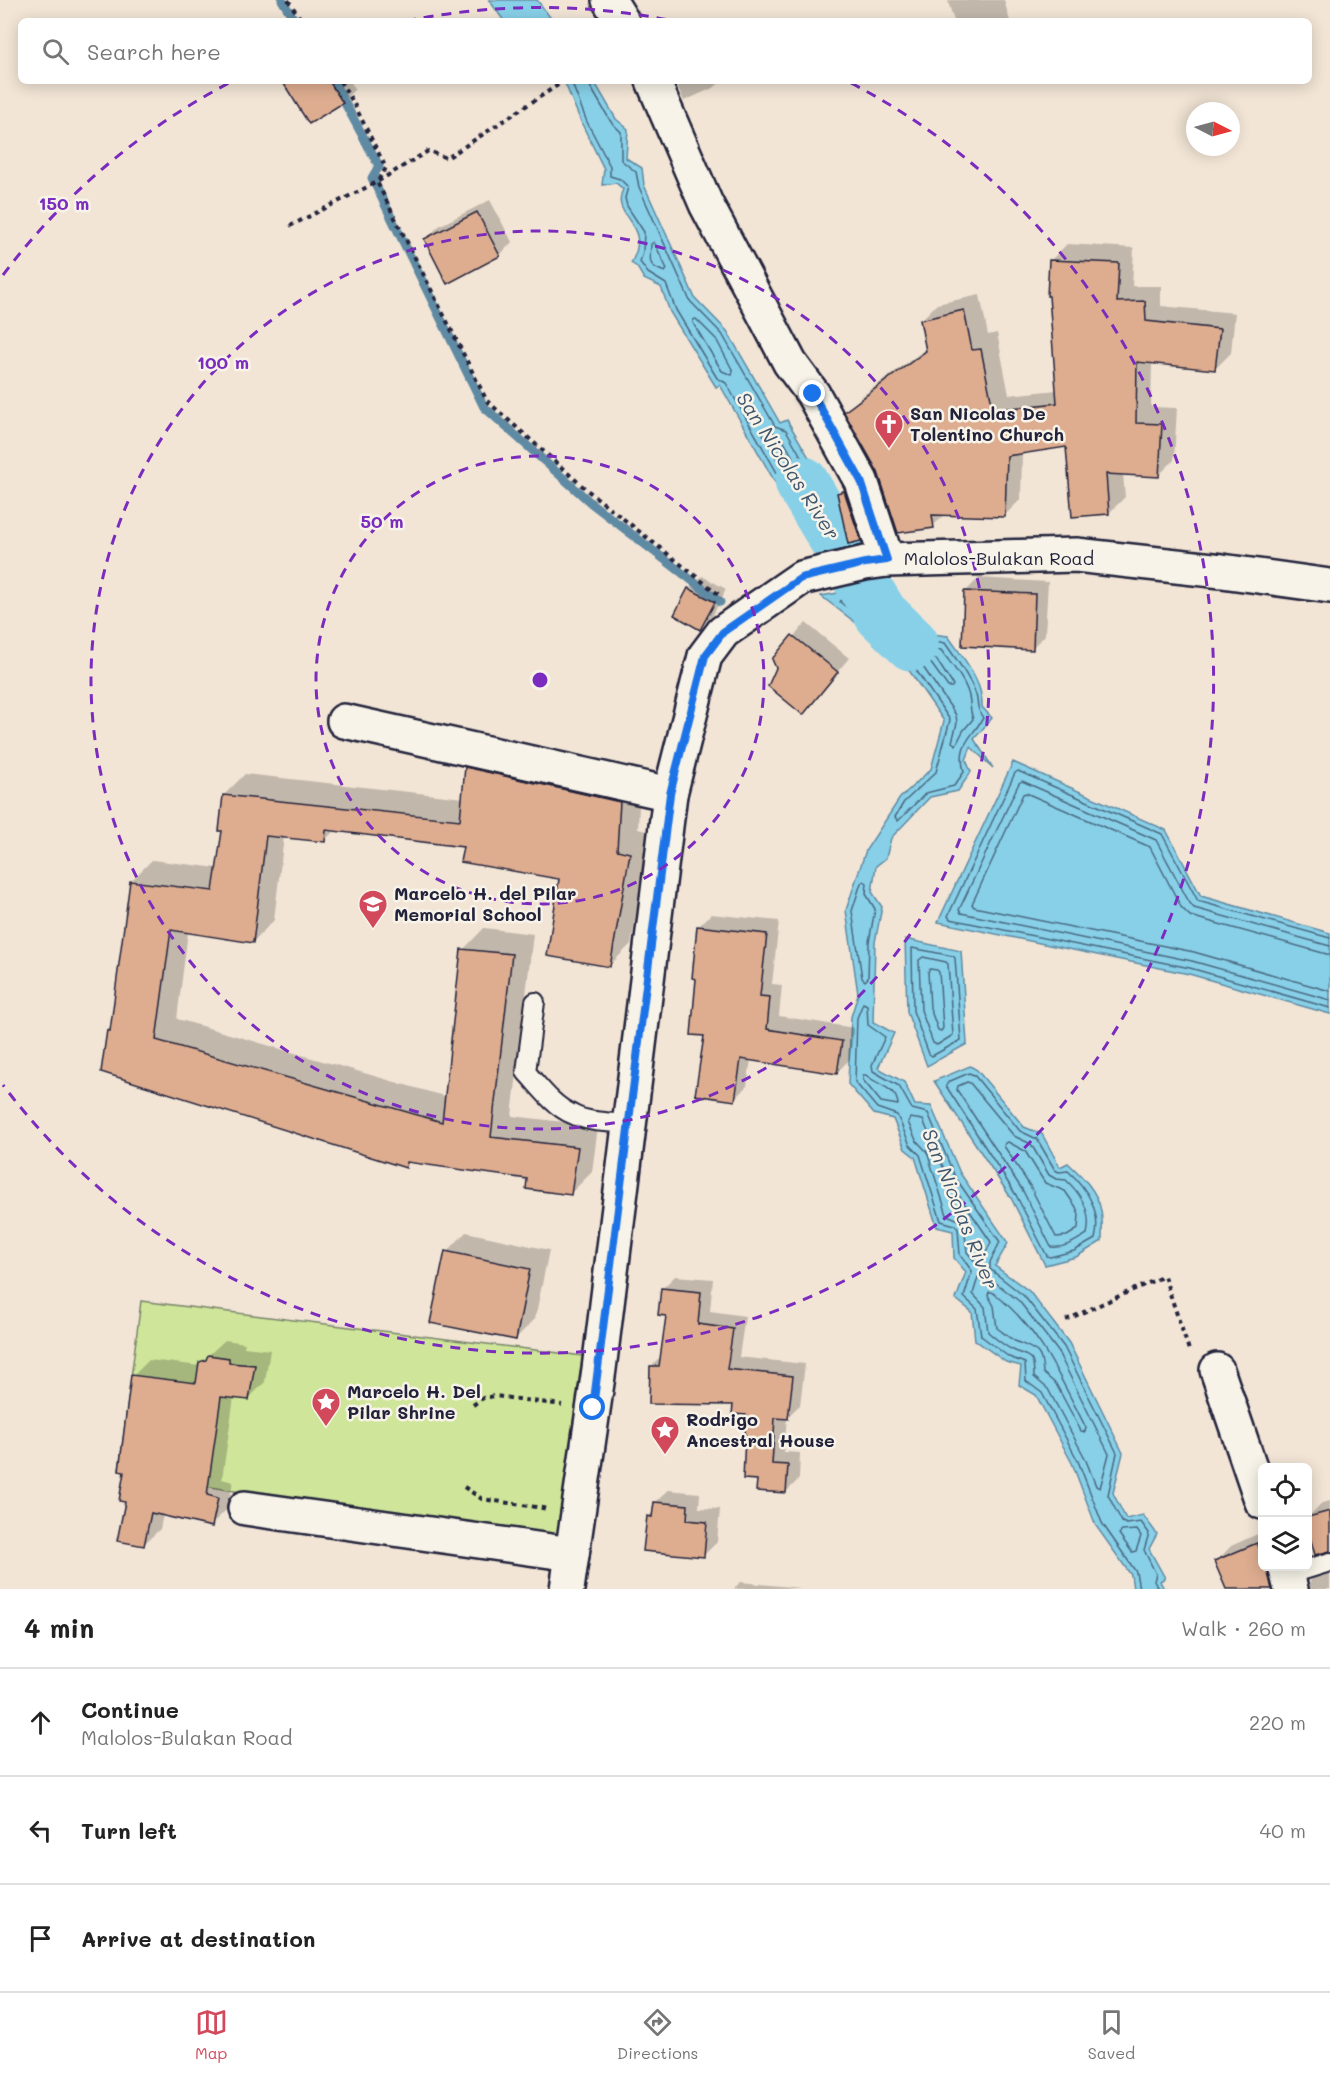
<!DOCTYPE html>
<meta charset="utf-8">
<style>
:root{--surface:#fff;--page:#f6f6f6;--text:#222;--muted:#767676;--line:#e0e0e0;--accent:#d1495b}
body{margin:0;font-family:Mali,sans-serif;background:var(--page);color:var(--text)}
.controls{position:absolute;right:18px;bottom:18px;display:grid;overflow:hidden;border-radius:9px;box-shadow:0 3px 15px #0003}
.controls button{width:54px;height:54px;display:grid;place-items:center;padding:0;border:0;border-bottom:2px solid var(--line);background:var(--surface);color:var(--text);font:30px sans-serif}
.compass{position:absolute;left:1186px;top:102px;width:54px;height:54px;border-radius:50%;background:var(--surface);box-shadow:0 3px 15px #0003;rotate:96deg}
.stop{position:absolute;width:18px;height:18px;margin:-14px;border:4px solid #1a73e8;border-radius:50%;background:#fff}
.stop.end{background:#1a73e8;border-color:#fff;box-shadow:0 2px 6px #0008}
.list{margin:0;padding:0;list-style:none}
h2{display:flex;justify-content:space-between;align-items:center;height:78px;margin:0;padding:0 24px;font-size:26px}
h2 small{font-size:20px;font-weight:400;color:var(--muted)}
.list li{display:grid;grid-template-columns:39px 1fr auto;gap:18px;align-items:center;box-sizing:border-box;height:108px;padding:0 24px;border-top:2px solid var(--line)}
.list b{display:block;font-size:22px;white-space:nowrap}
.list p{margin:0;font-size:20px;white-space:nowrap;color:var(--muted)}
.list em{font-size:20px;font-style:normal;color:var(--muted)}
.icon{flex:none;width:33px;height:33px;fill:none;stroke:currentColor;stroke-width:2;stroke-linecap:round;stroke-linejoin:round}
.map{position:relative;flex:none;width:1330px;height:1589px;overflow:hidden}
.search{position:absolute;background:var(--surface);box-shadow:0 3px 15px #0003;left:18px;right:18px;top:18px;height:66px;display:flex;align-items:center;gap:15px;box-sizing:border-box;padding:0 21px;border-radius:9px;color:var(--muted);font-size:22px}
.sheet{height:402px;background:var(--surface)}
nav{display:flex;justify-content:space-around;align-items:center;box-sizing:border-box;height:84px;border-top:2px solid var(--line);background:var(--surface);font-size:16px;color:var(--muted)}
nav a{display:grid;justify-items:center;gap:3px}
nav .on{color:var(--accent)}
.map>svg:first-child{display:block}
.green{fill:#cfe59a;stroke:#78846a;stroke-width:1.5}
.water{fill:#87d0e8;stroke:#5f8aa3;stroke-width:1.5}
.shadow{fill:#0003}
.lines{fill:none;stroke-linecap:round;stroke-linejoin:round}
.shore{stroke:#4a6880;stroke-width:1.5}
.stream{stroke:#5f8aa3;stroke-width:9}
.river{stroke:#87d0e8;stroke-width:54}
.building{fill:#dead90;stroke:#22223b;stroke-width:1.5}
.lane-casing{stroke:#22223b;stroke-width:22}
.street-casing{stroke:#22223b;stroke-width:38}
.secondary-casing{stroke:#22223b;stroke-width:38}
.path{stroke:#22223b;stroke-width:4;stroke-dasharray:4.5 4.5;stroke-linecap:butt}
.lane{stroke:#f7f3e8;stroke-width:18}
.street{stroke:#f7f3e8;stroke-width:33}
.secondary{stroke:#f7f3e8;stroke-width:33}
.route{stroke:#1a73e8;stroke-width:8}
.ring{fill:none;stroke:#7b2cbf;stroke-width:3;stroke-dasharray:10 8}
.labels{text-anchor:middle;stroke-width:5;stroke-linejoin:round;paint-order:stroke}
.poi-label{font-size:18px;font-weight:bold;fill:#22223b;stroke:#f7f3e8;text-anchor:start}
.street-label{font-size:18px;fill:#22223b;stroke:#f7f3e8}
.water-label{font-size:20px;font-style:italic;fill:#40566f;stroke:#f7f3e8}
.centre{fill:#7b2cbf;stroke:#f7f3e8;stroke-width:3}
.ring-label{font-size:18px;text-anchor:middle;font-weight:bold;fill:#7b2cbf;stroke:#f7f3e8;stroke-width:5;stroke-linejoin:round;paint-order:stroke}
</style>
<div class="map">
<svg width="1330" height="1589" viewBox="0 0 1330 1589">
<rect width="100%" height="100%" fill="#f2e5d6"/>
<filter id="ink" filterUnits="userSpaceOnUse"><feTurbulence type="fractalNoise" baseFrequency=".0167" numOctaves="2"/><feDisplacementMap in="SourceGraphic" scale="12" xChannelSelector="R" yChannelSelector="G"/><feConvolveMatrix kernelMatrix="1 2 1 2 8 2 1 2 1" color-interpolation-filters="sRGB"/></filter>
<g filter="url(#ink)">
<path class="green" d="M141,1301L583,1356L557,1547L119,1471Z"/>
<g class="water">
<path d="M489,0H537L553,21H504Z"/>
<path d="M564,81H594L616,119L628,129L626,158L642,168L644,185L695,298L727,331L780,423L787,420L831,495L847,546L814,551L720,385L716,387L670,312L661,287L644,279L637,267L631,263C654,223 609,218 623,189L616,183L602,185L604,169L582,124Z"/>
<path d="M872,587L899,600L902,616L924,633L948,636C963,658 983,680 982,707L992,718L974,739L993,768L971,747L966,760L971,772L958,791L930,797L891,838L886,858L876,866L872,892L882,907L875,942L873,1022L894,1033L878,1068L904,1082L915,1105L931,1106L960,1173L1008,1243L995,1266L1029,1291L1069,1343L1123,1453L1113,1493L1126,1519L1143,1515L1157,1534L1149,1549L1165,1578L1160,1581L1164,1589H1133L1131,1575L1096,1526L1072,1463L1036,1395L1019,1385L1021,1366L1006,1362L975,1340L972,1312L956,1299L966,1272L954,1258L953,1231L937,1227L915,1157L905,1149L893,1119L874,1114L848,1084L851,1017L858,994L846,910L866,850L900,798L931,769L944,721L908,669L906,652L877,639L821,596Z"/>
<path d="M1013,762L1166,830L1201,896L1330,933V1014L1189,974L938,922Z"/>
<path d="M905,939L961,951L967,1044L927,1066L907,1012Z"/>
<path d="M970,1066L977,1070L1024,1127L1042,1134L1060,1167L1068,1163C1082,1176 1098,1192 1101,1211C1103,1221 1102,1232 1102,1241L1076,1257L1045,1265L1011,1198L934,1081Z"/>
</g>
<g class="shadow">
<path d="M951,0H1004L1010,21H954L948,2Z"/>
<path d="M284,81H350L355,89L342,102Z"/>
<path d="M675,81H721L715,87L684,101Z"/>
<path d="M490,200L512,242L500,255L448,282L426,239L439,226Z"/>
<path d="M1067,244L1134,248L1132,286H1161V306L1235,313L1231,353L1215,369L1152,362L1151,407L1177,408L1174,460L1158,476L1123,474L1125,497L1109,513L1067,445L1022,452L1021,499L1005,515L945,514L933,526L879,472L846,412L862,396L927,348L921,320L937,304L980,295L988,335L997,333L1009,395L1057,390L1051,260Z"/>
<path d="M852,480L873,527L860,540L839,493Z"/>
<path d="M702,576L726,589L713,615L700,628L676,615L689,589Z"/>
<path d="M979,578L1048,582L1045,635L1032,648L966,591Z"/>
<path d="M806,623L849,658L803,713L774,659Z"/>
<path d="M488,747L640,781L638,829L650,832L631,944L610,965L561,878L465,846L335,830L325,840L284,836L274,920L253,942L188,931L177,1019L447,1097L463,950L484,928L533,934L512,1116L598,1126L592,1172L570,1194L529,1177L410,1161L405,1166L109,1031L111,1028L131,881L152,860L218,868L224,830V795L245,774L464,798L467,768Z"/>
<path d="M711,914L779,921L772,984L782,985L779,1016L854,1028L850,1059L837,1072L751,1059L747,1086L734,1099L705,1035L698,977V927Z"/>
<path d="M466,1232L549,1250L535,1319L515,1339L447,1252Z"/>
<path d="M675,1276L713,1279L710,1311L745,1316L739,1357L805,1364L800,1405L787,1417L784,1452L800,1453L799,1479L786,1492L758,1478L748,1414L734,1403L651,1366L662,1356L668,1315L662,1289Z"/>
<path d="M225,1340L245,1343L244,1347L270,1350L265,1382L249,1398L234,1397L222,1479L233,1482L227,1509L211,1525L163,1514L160,1529L144,1544L126,1501V1470L133,1376L149,1360L200,1366V1363Z"/>
<path d="M668,1490L700,1493L699,1508L720,1509L717,1542L704,1555L648,1517L655,1510V1503Z"/>
<path d="M1330,1501V1550L1316,1553L1308,1524V1517L1322,1503Z"/>
<path d="M1262,1532V1566H1286L1297,1589H1227L1216,1562L1231,1546Z"/>
<path d="M1330,1564V1589H1310V1581L1326,1565Z"/>
<path d="M740,1582L801,1588L734,1589Z"/>
</g>
<g class="lines">
<g class="shore">
<path d="M571,81L587,122L610,166V176L620,179L628,187L625,198L627,206L644,232L643,252L640,262L648,273L666,284L676,310L717,378L726,383L817,543L836,541L838,538L825,498L786,430L775,426L722,334L690,301L639,187L636,172L621,160V132L611,122L590,86L589,81"/>
<path d="M654,242L667,269L665,272C647,266 650,262 651,244Z"/>
<path d="M696,319L716,339L733,371L732,375L722,371L693,323V320Z"/>
<path d="M767,429L782,438L818,501L828,532L827,535L820,534L763,434L764,431Z"/>
<path d="M872,594L893,604L897,619L920,638L945,643C956,659 968,674 975,692C980,704 974,704 983,718C970,740 957,744 964,772L954,786L926,793L898,821L895,817L904,802L936,772L950,720L914,667L910,648L879,634L840,602L842,599Z"/>
<path d="M871,601L886,609L892,626L891,629L883,627L858,607L860,603Z"/>
<path d="M921,647L941,650C950,663 965,679 969,696C971,704 969,709 973,719L963,731L956,745L952,742L957,723L956,715L921,664L919,650Z"/>
<path d="M931,658L936,659L953,685L952,687H948L930,662Z"/>
<path d="M864,881L867,883L866,894L875,909L869,942L868,978L865,981L862,978L852,911L861,883Z"/>
<path d="M1330,938L1198,901L1162,834L1018,771L1015,773L948,916L950,919L1190,968L1330,1008"/>
<path d="M1330,946L1194,908L1189,902L1156,840L1022,781L1019,783L959,910L961,913L1192,961L1330,1000"/>
<path d="M912,948L953,956L955,958L961,1040L932,1056L929,1054L913,1011Z"/>
<path d="M1330,955L1190,916L1181,907L1150,847L1026,793L1023,794L972,904L974,907L1194,952L1330,991"/>
<path d="M923,957L946,962L948,964L953,1035L937,1045L933,1043L921,1010L919,960Z"/>
<path d="M930,969L937,970L939,972L943,1028L941,1031L938,1030L930,1008L928,972Z"/>
<path d="M969,1073L974,1075L1020,1131L1037,1139L1055,1170L1059,1172L1068,1171C1087,1188 1102,1212 1095,1239L1074,1251L1050,1257L1047,1256L1016,1195L946,1086L948,1082Z"/>
<path d="M863,1075H866C878,1086 897,1087 898,1105L881,1102L863,1080Z"/>
<path d="M967,1082L970,1083L1014,1136L1031,1144L1049,1175L1056,1179L1066,1180C1081,1194 1092,1213 1087,1234C1076,1241 1064,1249 1051,1247L1023,1191L957,1090L958,1086Z"/>
<path d="M910,1118L923,1120L949,1181L991,1242L980,1265L977,1264L967,1252L964,1225L959,1220L947,1215L927,1152L916,1140L908,1122Z"/>
<path d="M1005,1143L1008,1142L1025,1151L1045,1183L1065,1191L1076,1207L1079,1214L1078,1229L1067,1236L1056,1237L1030,1186L1004,1146Z"/>
<path d="M982,1272L1019,1301L1057,1350L1109,1454L1100,1488L1096,1486L1085,1458L1048,1389L1034,1377C1034,1355 1031,1358 1013,1350C1004,1346 995,1338 988,1332L985,1307L973,1294L979,1274Z"/>
<path d="M989,1292H992C1039,1327 1060,1377 1086,1428L1085,1432L1081,1431L1056,1384L1043,1373C1042,1350 1036,1350 1017,1342C1010,1339 1003,1332 997,1328L994,1306L988,1295Z"/>
<path d="M1137,1530L1141,1536L1136,1551L1132,1552L1119,1534L1122,1531Z"/>
<path d="M1139,1589L1136,1572L1102,1523L1078,1461L1042,1393L1026,1381L1025,1363L1009,1357L981,1336L977,1309L964,1297L972,1271L960,1255L958,1229L955,1225L941,1221L920,1155L910,1145L897,1115L877,1108L855,1082L857,1018L863,1003L867,1005L868,1025L885,1037L872,1065L873,1071L899,1086L912,1109L928,1113L955,1177L1000,1242L990,1262V1269L1024,1296L1064,1347L1117,1453L1108,1495L1122,1522L1127,1524L1141,1522L1149,1533L1144,1550L1156,1574L1154,1581L1158,1589"/>
</g>
<g class="stream">
<path d="M282,0L295,21"/>
<path d="M333,81L379,166L372,178L484,407L591,503L720,602"/>
</g>
<path class="river" d="M802,483L881,614L912,644"/>
</g>
<g class="building">
<path d="M282,81H329L343,103L309,124Z"/>
<path d="M477,212L500,256L447,284L424,239Z"/>
<path d="M1049,260L1119,263L1117,302L1145,301L1146,321L1220,329L1215,370L1137,362L1136,423L1162,424L1159,477L1106,474L1109,514L1072,517L1066,447L1007,456L1005,517L932,515L934,528L898,533L878,472L844,412L926,351L920,320L964,310L972,350L981,349L993,410L1057,403L1049,296H1047Z"/>
<path d="M844,491L861,541L848,544L837,493Z"/>
<path d="M688,588L715,602L700,630L674,615Z"/>
<path d="M964,591L1035,594L1033,650L962,646Z"/>
<path d="M792,635L838,672L803,715L768,686L776,668L772,659Z"/>
<path d="M465,767L620,802L617,850L630,853L610,967L547,956L559,879L460,862L463,847L326,830L325,842L266,836L253,943L171,930L156,1040L442,1122L461,949L512,954L491,1137L578,1147L571,1195L526,1189L527,1179L407,1162L406,1168L101,1072L107,1030L110,1031L130,881L213,891L222,831H219L223,795L460,820Z"/>
<path d="M697,926L767,934L760,996L770,997L767,1029L842,1041L837,1074L741,1059L735,1101L695,1095L704,1036L691,1035L696,979L692,978Z"/>
<path d="M445,1251L530,1269L516,1340L430,1323Z"/>
<path d="M661,1288L701,1292L698,1324L733,1329L727,1369L793,1376L788,1419L775,1418L772,1464L788,1465L786,1493L756,1491L757,1480L743,1479L746,1415L732,1414L733,1405L649,1404L650,1366H659L666,1316L658,1315Z"/>
<path d="M208,1355L229,1358V1363L255,1365L249,1400L221,1397L207,1495L218,1498L212,1527L151,1513L144,1546L117,1541L125,1502L119,1501L124,1472L119,1471L131,1375L196,1383L199,1362L206,1360Z"/>
<path d="M654,1502L688,1505L687,1520L707,1522L704,1557L643,1551L647,1516L652,1517Z"/>
<path d="M1330,1511V1551L1315,1555L1308,1530V1517Z"/>
<path d="M1257,1543L1263,1556V1566H1267L1272,1589H1226L1214,1561Z"/>
</g>
<g class="lines">
<g class="lane-casing">
<g id="lane">
<path d="M535,1002L526,1072C539,1086 553,1106 572,1114C588,1123 611,1122 629,1124"/>
<path d="M1288,1575L1330,1562"/>
</g>
</g>
<g class="street-casing">
<g id="street">
<path d="M344,721L670,794"/>
<path d="M1217,1370L1262,1502"/>
<path d="M245,1508L572,1554"/>
<path d="M1285,1566L1291,1589"/>
</g>
</g>
<g class="secondary-casing">
<g id="secondary">
<path d="M609,0L622,21"/>
<path d="M653,81L706,204L790,363L813,394L861,481L887,560"/>
<path d="M567,1589L599,1369L670,794L705,656L723,632L801,578L865,563L887,560L1076,555L1222,571L1330,586"/>
</g>
</g>
<g class="path">
<path d="M288,0L302,21"/>
<path d="M340,81L353,102L386,168L377,182L487,401L587,490L722,597"/>
<path d="M290,226L377,182L428,151L447,158L564,81"/>
<path d="M1066,1320L1164,1276L1190,1353"/>
<path d="M473,1405L483,1398L495,1396L562,1405"/>
<path d="M464,1487L482,1499L549,1509"/>
</g>
<use href="#lane" class="lane"/>
<use href="#street" class="street"/>
<use href="#secondary" class="secondary"/>
</g>
</g>
<g class="lines" filter="url(#ink)">
<path class="route" d="M593,1408L670,794L705,656L723,632L801,578L865,563L887,560L861,481L813,394"/>
</g>
<g class="ring">
<circle cx="540" cy="680" r="224"/>
<circle cx="540" cy="680" r="449"/>
<path d="M3 275A673 673 0 0 1 229 83M406 21A673 673 0 0 1 674 21M851 83A673 673 0 1 1 3 1085"/>
</g>
<defs>
<g id="church-pin" transform="scale(1.5)"><path d="M0 17L-7.5 6A9.5 9.5 0 1 1 7.5 6Z" fill="#d1495b" stroke="#f7f3e8"/><path d="M-1.2-6h2.4v3.5h3.3v2.4h-3.3V6h-2.4V-.1h-3.3v-2.4h3.3Z" fill="#fff"/></g>
<g id="school-pin" transform="scale(1.5)"><path d="M0 17L-7.5 6A9.5 9.5 0 1 1 7.5 6Z" fill="#d1495b" stroke="#f7f3e8"/><path d="M0-5L7-2L0 1L-7-2ZM-4 1L0 2.5L4 1V4Q0 6-4 4Z" fill="#fff"/></g>
<g id="sight-pin" transform="scale(1.5)"><path d="M0 17L-7.5 6A9.5 9.5 0 1 1 7.5 6Z" fill="#d1495b" stroke="#f7f3e8"/><path d="M0-6L1.8-2.2L6-1.7L2.9 1.2L3.7 5.4L0 3.3L-3.7 5.4L-2.9 1.2L-6-1.7L-1.8-2.2Z" fill="#fff"/></g>
</defs>
<g fill-rule="evenodd">
<use href="#church-pin" x="889" y="424"/>
<use href="#school-pin" x="373" y="904"/>
<use href="#sight-pin" x="326" y="1402"/>
<use href="#sight-pin" x="665" y="1430"/>
</g>
<g class="labels">
<g class="poi-label">
<text x="910" y="420">San Nicolas De<tspan x="910" dy="21">Tolentino Church</tspan></text>
<text x="394" y="900">Marcelo H. del Pilar<tspan x="394" dy="21">Memorial School</tspan></text>
<text x="347" y="1398">Marcelo H. Del<tspan x="347" dy="21">Pilar Shrine</tspan></text>
<text x="686" y="1426">Rodrigo<tspan x="686" dy="21">Ancestral House</tspan></text>
</g>
<g class="street-label">
<text x="999" y="565">Malolos-Bulakan Road</text>
</g>
<g class="water-label">
<text transform="translate(788 466) rotate(57)" y="7">San Nicolas River</text>
<text transform="translate(960 1209) rotate(68)" y="7">San Nicolas River</text>
</g>
</g>
<circle cx="540" cy="680" r="9" class="centre"/>
<g class="ring-label">
<text x="64" y="210">150 m</text>
<text x="223" y="369">100 m</text>
<text x="382" y="528">50 m</text>
</g>
</svg>
<div class="controls">
<button><svg class="icon" aria-label="locate" viewBox="0 0 24 24"><circle cx="12" cy="12" r="6"/><path d="M12 2v4M12 18v4M2 12h4M18 12h4"/></svg></button>
<button><svg class="icon" aria-label="layers" viewBox="0 0 24 24"><path d="M12 4l9 5-9 5-9-5zM3 14l9 5 9-5"/></svg></button>
</div>
<svg class="compass" viewBox="-18 -18 36 36"><path d="M0-13l5 13h-10z" fill="#e53935"/><path d="M0 13l5-13h-10z" fill="#767676"/></svg>
<div class="stop" style="left:593px;top:1408px"></div>
<div class="stop end" style="left:813px;top:394px"></div>
<div class="search"><svg class="icon" aria-label="search" viewBox="0 0 24 24"><circle cx="10" cy="10" r="6"/><path d="M15 15l6 6"/></svg>Search here</div>
</div>
<section class="sheet">
<h2>4 min<small>Walk · 260 m</small></h2>
<ul class="list">
<li><svg class="icon" aria-label="ahead" viewBox="0 0 24 24"><path d="M12 20V5M6 11l6-6 6 6"/></svg><div><b>Continue</b><p>Malolos-Bulakan Road</p></div><em>220 m</em></li>
<li><svg class="icon" aria-label="left" viewBox="0 0 24 24"><path d="M17 20v-9H6M10 6l-5 5 5 5"/></svg><div><b>Turn left</b></div><em>40 m</em></li>
<li><svg class="icon" aria-label="arrive" viewBox="0 0 24 24"><path d="M6 21V4h12l-3 4 3 4H6"/></svg><div><b>Arrive at destination</b></div></li>
</ul>
</section>
<nav>
<a class="on"><svg class="icon" aria-label="map" viewBox="0 0 24 24"><path d="M3 6l6-2 6 2 6-2v14l-6 2-6-2-6 2zM9 4v14M15 6v14"/></svg>Map</a>
<a><svg class="icon" aria-label="directions" viewBox="0 0 24 24"><path d="M12 3l9 9-9 9-9-9zM9 14v-3h6M13 9l2 2-2 2"/></svg>Directions</a>
<a><svg class="icon" aria-label="saved" viewBox="0 0 24 24"><path d="M7 4h10v16l-5-4-5 4z"/></svg>Saved</a>
</nav>
